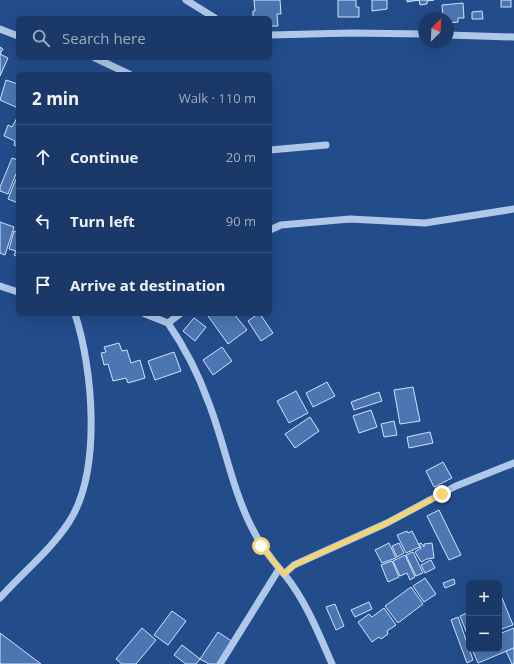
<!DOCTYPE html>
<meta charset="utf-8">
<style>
:root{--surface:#1a3968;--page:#23406e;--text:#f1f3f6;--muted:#9facc0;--line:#38537c}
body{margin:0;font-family:"Open Sans",sans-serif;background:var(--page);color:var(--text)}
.controls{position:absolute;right:12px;bottom:12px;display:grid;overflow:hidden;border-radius:6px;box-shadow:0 4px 16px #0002}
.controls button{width:36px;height:36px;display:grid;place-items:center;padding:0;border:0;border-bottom:1px solid var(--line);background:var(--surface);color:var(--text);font:20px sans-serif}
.compass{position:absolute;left:418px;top:12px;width:36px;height:36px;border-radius:50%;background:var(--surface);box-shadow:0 4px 16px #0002;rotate:24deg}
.stop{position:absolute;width:12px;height:12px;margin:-9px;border:3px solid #f6d471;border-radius:50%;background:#fff}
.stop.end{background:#f6d471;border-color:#fff;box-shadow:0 1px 4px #0008}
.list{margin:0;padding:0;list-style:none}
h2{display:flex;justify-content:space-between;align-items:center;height:52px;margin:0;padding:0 16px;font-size:17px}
h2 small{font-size:13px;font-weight:400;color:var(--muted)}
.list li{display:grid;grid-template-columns:26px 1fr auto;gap:12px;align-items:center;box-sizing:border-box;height:64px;padding:0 16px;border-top:1px solid var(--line)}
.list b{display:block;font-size:15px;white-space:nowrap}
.list em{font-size:13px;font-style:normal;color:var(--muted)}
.icon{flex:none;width:22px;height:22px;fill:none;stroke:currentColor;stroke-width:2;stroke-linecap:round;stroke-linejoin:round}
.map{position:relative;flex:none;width:514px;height:664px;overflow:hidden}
.search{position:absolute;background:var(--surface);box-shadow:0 4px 16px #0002;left:16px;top:16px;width:256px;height:44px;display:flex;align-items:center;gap:10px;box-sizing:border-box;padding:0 14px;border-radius:6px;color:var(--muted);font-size:15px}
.panel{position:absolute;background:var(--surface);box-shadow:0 4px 16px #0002;left:16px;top:72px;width:256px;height:244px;border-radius:6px}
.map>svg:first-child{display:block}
.building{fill:#4b76b2;stroke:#d4e3f8}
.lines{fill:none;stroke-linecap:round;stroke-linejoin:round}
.minor{stroke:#afc8ea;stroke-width:7}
.route{stroke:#f6d471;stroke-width:5}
</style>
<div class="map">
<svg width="514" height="664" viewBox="0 0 514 664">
<rect width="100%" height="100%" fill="#224c8a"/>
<g class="building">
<path d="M254,0H280L281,14H277L278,26H270V18H253V11H255Z"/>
<path d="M338,0H356V7H359V17H338Z"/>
<path d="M372,0H387V9L372,11Z"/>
<path d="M407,0H434L427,1V4L420,5L419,0L407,2Z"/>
<rect x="501" y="0" width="10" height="7"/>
<path d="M463,3L464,18H458V22L449,23L448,18H443L442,5Z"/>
<path d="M482,11L483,19H472V12Z"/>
<path d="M0,47L3,49L0,54L8,58L0,76Z"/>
<path d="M6,80L18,84V108L0,100Z"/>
<path d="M18,116V147L14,145L15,141L4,136L8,125L12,127Z"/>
<path d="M12,158L18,160V175L16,174L8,194L0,191V187Z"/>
<path d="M16,179L18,180V203L8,199Z"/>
<path d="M0,222L14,227L5,255L0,253Z"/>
<path d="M14,231L18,233V257L14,255L16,251L9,249Z"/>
<path d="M210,314H234L247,330L228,344L208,316Z"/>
<path d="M258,314H260L273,333L261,341L248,321Z"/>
<path d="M194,318L206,327L195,341L183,331Z"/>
<path d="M119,343L122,351L127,350L131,363L140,360L145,378L128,383L126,378L113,381L108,364L104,365L101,353L106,352L104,347Z"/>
<path d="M222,347L232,361L213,375L203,360Z"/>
<path d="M174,352L181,371L155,380L148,361Z"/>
<path d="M327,382L335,396L313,407L306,393Z"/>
<path d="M413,387L420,421L400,424L394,390Z"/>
<path d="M296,391L308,413L289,423L277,401Z"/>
<path d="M379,392L382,401L354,410L351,402Z"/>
<path d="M371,410L377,427L359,433L353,416Z"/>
<path d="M310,417L319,431L295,448L285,434Z"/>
<path d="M394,421L397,435L384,437L381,424Z"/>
<path d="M430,432L433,443L409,448L407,437Z"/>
<path d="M443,462L452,478L434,487L426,471Z"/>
<path d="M439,510L461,555L449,560L427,516Z"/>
<path d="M407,531L408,533L412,531L420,547L406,553L397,535Z"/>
<path d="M389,543L396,558L382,563L375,550Z"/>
<path d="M399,543L404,553L397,557L392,546Z"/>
<path d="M421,543L424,547V544L432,543L434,558L427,559L421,562L415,552L421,548L419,544Z"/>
<path d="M413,552L423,573L416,576L406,555Z"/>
<path d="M405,555L415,577L410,580L407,573L400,576L393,561Z"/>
<path d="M431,560L435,568L425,573L421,565Z"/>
<path d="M392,561L399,577L388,582L381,565Z"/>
<path d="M425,578L436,594L424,602L413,586Z"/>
<path d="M454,579L455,584L445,588L443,583Z"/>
<path d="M411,587L423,604L398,623L385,606Z"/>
<path d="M502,598L513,625L499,630V600Z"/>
<path d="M369,602L372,609L355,617L351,610Z"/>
<path d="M335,604L344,626L336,630L326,607Z"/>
<path d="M384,608L396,625L387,631L388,634L381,639L379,637L372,642L358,622L369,614L372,617Z"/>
<path d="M172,611L186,621L168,645L154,635Z"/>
<path d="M469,612V639L460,616Z"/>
<path d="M458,617L473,660L467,663L451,620Z"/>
<path d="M142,628L156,640L136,664H122L116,659Z"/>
<path d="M514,628V648L478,663L472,649H499V634Z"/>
<path d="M218,632L233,642L218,664H209L200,659Z"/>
<path d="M0,633L41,664H0Z"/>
<path d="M182,645L200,659L196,664H186L174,655Z"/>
<path d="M514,648V664H512L506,651Z"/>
</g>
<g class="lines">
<g class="minor">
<path d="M186,0L215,18"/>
<path d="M0,29L18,36"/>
<path d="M270,35L352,33L424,34"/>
<path d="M448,35L514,37"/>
<path d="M95,58L129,74"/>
<path d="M270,150L326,145"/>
<path d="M270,230L281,225L350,219L425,223L514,209"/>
<path d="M0,286L18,292"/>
<path d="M145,314L168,323L180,314"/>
<path d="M168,323C185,348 198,373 208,401C224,441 231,485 250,524C259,543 270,558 284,574C305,599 319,634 332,664"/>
<path d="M284,574L294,565L387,523L456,486L514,463"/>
<path d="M0,598C23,572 50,551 69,522C102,471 93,369 75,314"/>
<path d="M220,664L279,569"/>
</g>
</g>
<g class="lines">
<path class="route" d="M261,546L284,574L294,565L387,523L442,494"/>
</g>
</svg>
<div class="controls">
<button>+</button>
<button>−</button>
</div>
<svg class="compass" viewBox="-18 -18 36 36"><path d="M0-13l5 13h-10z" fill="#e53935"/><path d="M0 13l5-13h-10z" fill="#9facc0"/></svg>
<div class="stop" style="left:261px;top:546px"></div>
<div class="stop end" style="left:442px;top:494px"></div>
<div class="search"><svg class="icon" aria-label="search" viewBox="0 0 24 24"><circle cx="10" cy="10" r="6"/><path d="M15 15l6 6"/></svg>Search here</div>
<section class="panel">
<h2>2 min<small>Walk · 110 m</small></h2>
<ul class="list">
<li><svg class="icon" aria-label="ahead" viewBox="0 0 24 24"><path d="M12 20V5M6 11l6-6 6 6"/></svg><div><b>Continue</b></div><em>20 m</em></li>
<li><svg class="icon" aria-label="left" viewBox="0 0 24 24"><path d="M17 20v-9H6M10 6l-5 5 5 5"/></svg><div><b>Turn left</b></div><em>90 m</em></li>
<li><svg class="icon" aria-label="arrive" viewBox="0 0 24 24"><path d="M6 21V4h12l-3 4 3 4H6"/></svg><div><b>Arrive at destination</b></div></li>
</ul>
</section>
</div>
